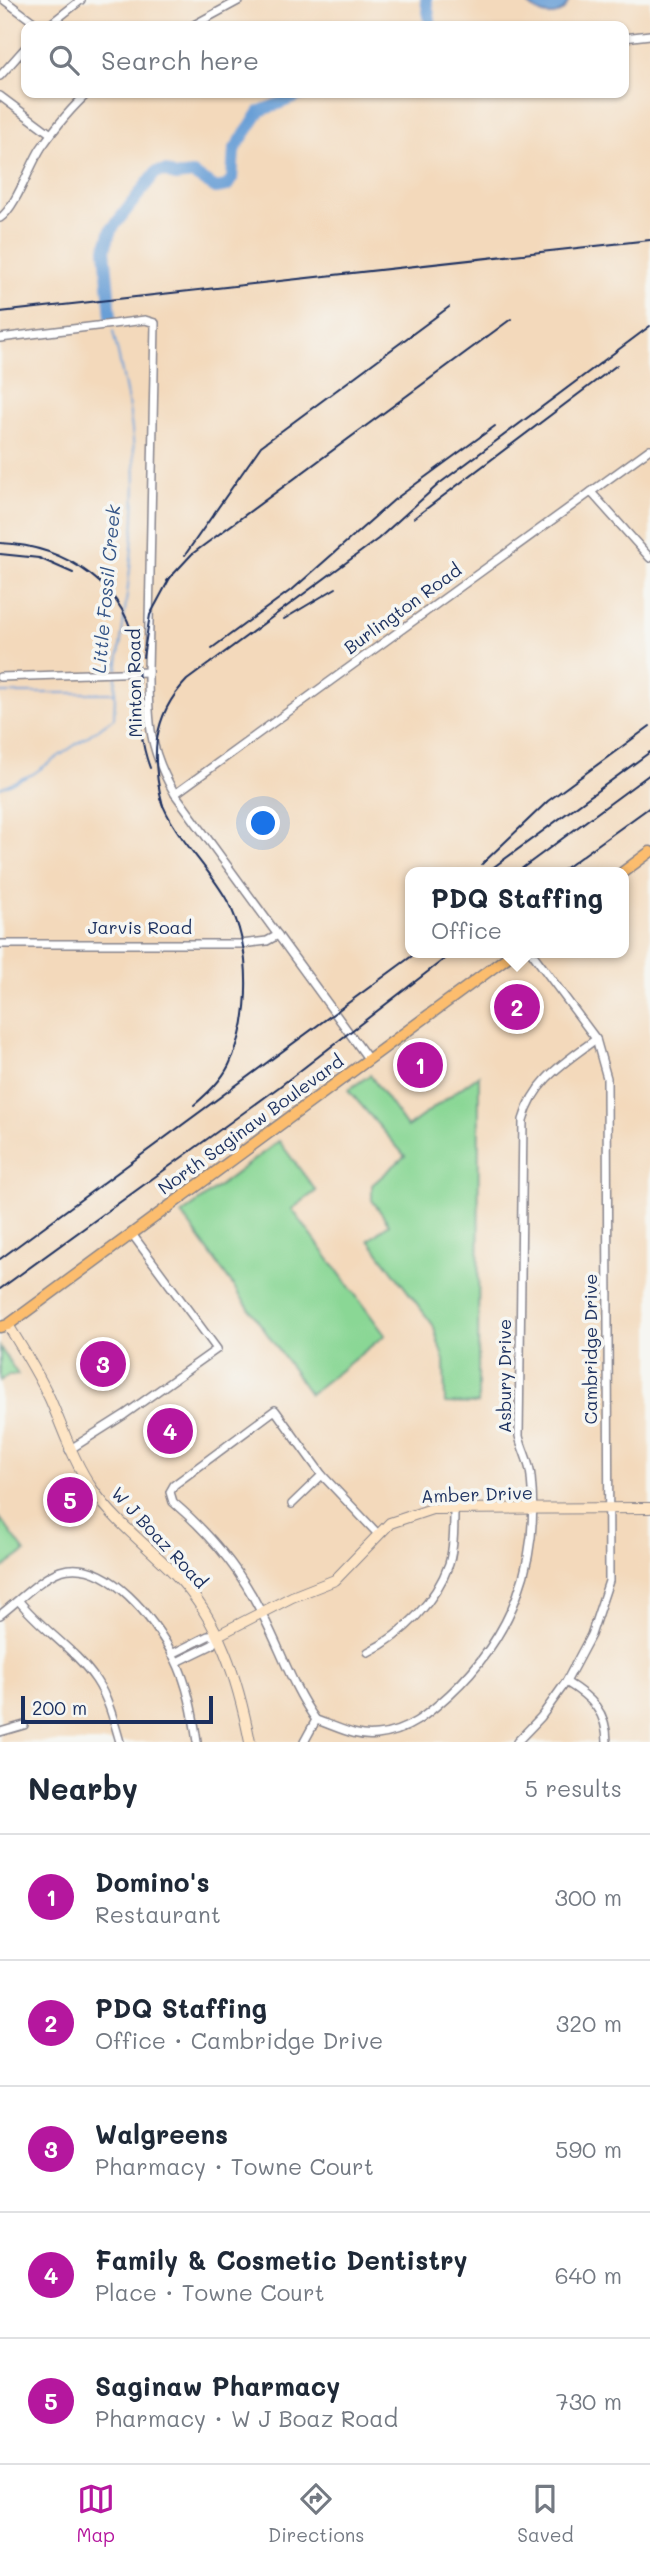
<!DOCTYPE html>
<meta charset="utf-8">
<style>
:root{--surface:#fff;--page:#f6f6f7;--text:#1f2937;--muted:#747a83;--line:#e0e1e3;--accent:#b5179e}
body{margin:0;font-family:Mali,sans-serif;background:var(--page);color:var(--text)}
.scale{position:absolute;left:21px;bottom:18px;width:192px;box-sizing:border-box;padding-left:7px;border:4px solid #1b2f5e;border-top:0;font-size:19px;line-height:24px;white-space:nowrap;color:#1b2f5e;-webkit-text-stroke:5px #f6f6f2;paint-order:stroke}
.you{position:absolute;left:264px;top:824px;width:24px;height:24px;margin:-18px;border:5px solid #fff;border-radius:50%;background:#1a73e8;box-shadow:0 0 0 10px #1a73e833}
.badge{display:grid;place-items:center;width:46px;height:46px;border-radius:50%;background:var(--accent);color:#fff;font-size:23px;font-weight:700}
.pin{position:absolute;translate:-50% -50%;border:4px solid #fff;box-shadow:0 2px 7px #0006}
.popup{position:absolute;left:405px;top:867px;width:224px;height:91px;box-sizing:border-box;display:grid;place-content:center;border-radius:14px;background:var(--surface);filter:drop-shadow(0 2px 5px #0005);font-size:23px;white-space:nowrap;color:var(--muted)}
.popup b{font-size:26px;color:var(--text)}
.popup::after{content:'';position:absolute;left:50%;top:100%;margin-left:-14px;border:14px solid transparent;border-top-color:var(--surface)}
.list{margin:0;padding:0;list-style:none}
h2{display:flex;justify-content:space-between;align-items:center;height:91px;margin:0;padding:0 28px;font-size:30px}
h2 small{font-size:23px;font-weight:400;color:var(--muted)}
.list li{display:grid;grid-template-columns:46px 1fr auto;gap:21px;align-items:center;box-sizing:border-box;height:126px;padding:0 28px;border-top:2px solid var(--line)}
.list b{display:block;font-size:26px;white-space:nowrap}
.list p{margin:0;font-size:23px;white-space:nowrap;color:var(--muted)}
.list em{font-size:23px;font-style:normal;color:var(--muted)}
.icon{flex:none;width:38px;height:38px;fill:none;stroke:currentColor;stroke-width:2;stroke-linecap:round;stroke-linejoin:round}
.map{position:relative;flex:none;width:650px;height:1742px;overflow:hidden}
.search{position:absolute;background:var(--surface);box-shadow:0 2px 5px #0004;left:21px;right:21px;top:21px;height:77px;display:flex;align-items:center;gap:18px;box-sizing:border-box;padding:0 24px;border-radius:14px;color:var(--muted);font-size:26px}
.sheet{height:721px;background:var(--surface)}
nav{display:flex;justify-content:space-around;align-items:center;box-sizing:border-box;height:98px;border-top:2px solid var(--line);background:var(--surface);font-size:19px;color:var(--muted)}
nav a{display:grid;justify-items:center;gap:4px}
nav .on{color:var(--accent)}
.map>svg:first-child{display:block}
.green{fill:#8ad795;stroke:#52837a;stroke-width:2}
.water{fill:#699fd6;stroke:#42679a;stroke-width:2}
.lines{fill:none;stroke-linecap:round;stroke-linejoin:round}
.stream{stroke:#699fd6;stroke-width:2}
.river{stroke:#699fd6;stroke-width:12}
.street-casing{stroke:#87848c;stroke-width:10}
.secondary-casing{stroke:#87848c;stroke-width:12}
.primary-casing{stroke:#87848c;stroke-width:13}
.street{stroke:#fff;stroke-width:7}
.secondary{stroke:#fee5c5;stroke-width:10}
.primary{stroke:#fcbd6e;stroke-width:10}
.rail{stroke:#1b2f5e;stroke-width:2}
.labels{text-anchor:middle;stroke-width:7;stroke-linejoin:round;paint-order:stroke}
.street-label{font-size:18px;fill:#1b2f5e;stroke:#f6f6f2}
.water-label{font-size:19px;font-style:italic;fill:#365688;stroke:#f6f6f2}
</style>
<div class="map">
<svg width="650" height="1742" viewBox="0 0 650 1742">
<rect width="100%" height="100%" fill="#f6f6f2"/>
<filter id="ink" filterUnits="userSpaceOnUse"><feTurbulence type="fractalNoise" baseFrequency=".0143" numOctaves="2"/><feDisplacementMap in="SourceGraphic" scale="14" xChannelSelector="R" yChannelSelector="G"/><feConvolveMatrix kernelMatrix="1 2 1 2 8 2 1 2 1" color-interpolation-filters="sRGB"/></filter>
<filter id="wash" filterUnits="userSpaceOnUse"><feTurbulence type="fractalNoise" baseFrequency=".00686" numOctaves="4" result="noise"/><feDisplacementMap in="SourceGraphic" scale="28" xChannelSelector="R" yChannelSelector="G"/><feGaussianBlur stdDeviation="1.57" result="paint"/><feColorMatrix in="noise" values="0 0 0 0 0 0 0 0 0 0 0 0 0 0 0 0 0 1.4 0 .05"/><feComposite in="paint" operator="in"/></filter>
<g filter="url(#wash)">
<rect width="100%" height="100%" fill="#f3d9bb"/>
<g class="green">
<path d="M370,1075L407,1127L479,1075L478,1404L445,1403L444,1361L433,1325L369,1240L389,1224L372,1200V1185L405,1156L348,1090Z"/>
<path d="M279,1141L316,1191L292,1209L385,1335L310,1394L182,1214Z"/>
<path d="M0,1347L18,1375H9L0,1381Z"/>
<path d="M0,1518L25,1552L0,1570Z"/>
</g>
<path class="water" d="M525,0H569C562,23 536,17 525,0Z"/>
<g class="lines">
<g class="stream">
<path d="M113,331C122,372 132,412 134,454C138,525 127,598 117,669"/>
<path d="M0,693H114"/>
<path d="M0,788L33,774L114,718L116,674"/>
</g>
<g class="river">
<path d="M426,0L431,26"/>
<path d="M111,317L105,249L111,230L156,172L165,171L175,176L193,174L216,188L227,186L232,179L234,150L260,111L306,93"/>
</g>
</g>
</g>
<g filter="url(#ink)">
<g class="lines">
<g class="street-casing">
<g id="street">
<path d="M4,0L39,26"/>
<path d="M48,26L81,0"/>
<path d="M192,26L240,0"/>
<path d="M624,38L650,35"/>
<path d="M0,76L26,47"/>
<path d="M0,96L51,134"/>
<path d="M0,218C15,209 30,165 41,148C55,128 70,109 88,93"/>
<path d="M0,338L145,320L155,323L148,672C148,722 149,750 175,794L369,1060"/>
<path d="M591,492L650,558"/>
<path d="M0,677L148,672"/>
<path d="M175,794L650,449"/>
<path d="M0,944H241L267,941L278,935"/>
<path d="M69,1450L124,1415L217,1349L132,1234"/>
<path d="M292,1504L322,1475"/>
<path d="M19,1601C42,1630 75,1649 96,1680C108,1698 114,1721 120,1742"/>
<path d="M0,1615C16,1603 42,1577 60,1571C108,1556 156,1622 175,1659C188,1685 193,1714 197,1742"/>
<path d="M368,1652C403,1635 436,1601 449,1564C454,1547 454,1527 454,1509"/>
<path d="M172,1654L208,1636L218,1635"/>
<path d="M177,1662L212,1645L218,1635"/>
<path d="M566,1682C591,1697 607,1712 607,1742"/>
<path d="M316,1720C336,1726 355,1738 377,1735C408,1732 428,1714 450,1694C512,1636 540,1562 531,1477C530,1463 522,1450 519,1436L523,1120C534,1080 564,1063 596,1039"/>
<path d="M316,1720C291,1685 280,1647 260,1610C239,1568 208,1532 173,1502L170,1492L174,1485L275,1410L322,1475L377,1533"/>
<path d="M0,1732L24,1725"/>
<path d="M304,1742L316,1720"/>
<path d="M517,1742L541,1717L566,1682L591,1635L609,1581L607,1078L596,1039L532,953"/>
</g>
</g>
<g class="secondary-casing">
<g id="secondary">
<path d="M8,1325C23,1349 38,1373 50,1399C64,1431 73,1461 93,1490C116,1523 148,1546 175,1574C220,1620 238,1681 250,1742"/>
<path d="M218,1635L292,1597L335,1580L390,1523L432,1509L650,1508"/>
</g>
</g>
<g class="primary-casing">
<g id="primary">
<path d="M623,872L650,852"/>
<path d="M0,1327L8,1325L513,953"/>
</g>
</g>
<use href="#street" class="street"/>
<use href="#secondary" class="secondary"/>
<use href="#primary" class="primary"/>
<g class="rail">
<path d="M0,312L650,240"/>
<path d="M414,518L617,365"/>
<path d="M0,543C66,546 129,586 137,656C142,697 135,728 150,768"/>
<path d="M0,554L39,558L73,573"/>
<path d="M185,555L261,446L449,307"/>
<path d="M167,581L192,554L511,319"/>
<path d="M292,590L394,500L495,426"/>
<path d="M284,619L336,588"/>
<path d="M212,648L291,590"/>
<path d="M143,657L150,615L171,576"/>
<path d="M160,798C174,837 208,865 228,902C252,946 252,1019 229,1065C221,1081 208,1093 194,1105"/>
<path d="M163,806C151,759 151,717 187,680L378,539L440,483L650,326"/>
<path d="M482,864L548,801L650,726"/>
<path d="M487,872L650,752"/>
<path d="M517,872L650,774"/>
<path d="M560,872L650,807"/>
<path d="M0,1259L416,953"/>
<path d="M0,1289L279,1087L452,953"/>
</g>
</g>
</g>
<g class="labels">
<g class="street-label">
<text transform="translate(403 609) rotate(-36)" y="6">Burlington Road</text>
<text transform="translate(135 683) rotate(-91)" y="6">Minton Road</text>
<text x="140" y="934">Jarvis Road</text>
<text transform="translate(251 1125) rotate(-36)" y="6">North Saginaw Boulevard</text>
<text transform="translate(591 1349) rotate(-90)" y="6">Cambridge Drive</text>
<text transform="translate(505 1376) rotate(-90)" y="6">Asbury Drive</text>
<text transform="translate(477 1495) rotate(-2)" y="6">Amber Drive</text>
<text transform="translate(159 1538) rotate(47)" y="6">W J Boaz Road</text>
</g>
<g class="water-label">
<text transform="translate(106 589) rotate(-85)" y="7">Little Fossil Creek</text>
</g>
</g>
</svg>
<div class="scale">200 m</div>
<div class="you"></div>
<div class="pin badge" style="left:420px;top:1065px">1</div>
<div class="pin badge" style="left:517px;top:1007px">2</div>
<div class="popup"><b>PDQ Staffing</b>Office</div>
<div class="pin badge" style="left:103px;top:1364px">3</div>
<div class="pin badge" style="left:170px;top:1431px">4</div>
<div class="pin badge" style="left:70px;top:1500px">5</div>
<div class="search"><svg class="icon" aria-label="search" viewBox="0 0 24 24"><circle cx="10" cy="10" r="6"/><path d="M15 15l6 6"/></svg>Search here</div>
</div>
<section class="sheet">
<h2>Nearby<small>5 results</small></h2>
<ul class="list">
<li><span class="badge">1</span><div><b>Domino's</b><p>Restaurant</p></div><em>300 m</em></li>
<li><span class="badge">2</span><div><b>PDQ Staffing</b><p>Office · Cambridge Drive</p></div><em>320 m</em></li>
<li><span class="badge">3</span><div><b>Walgreens</b><p>Pharmacy · Towne Court</p></div><em>590 m</em></li>
<li><span class="badge">4</span><div><b>Family &amp; Cosmetic Dentistry</b><p>Place · Towne Court</p></div><em>640 m</em></li>
<li><span class="badge">5</span><div><b>Saginaw Pharmacy</b><p>Pharmacy · W J Boaz Road</p></div><em>730 m</em></li>
</ul>
</section>
<nav>
<a class="on"><svg class="icon" aria-label="map" viewBox="0 0 24 24"><path d="M3 6l6-2 6 2 6-2v14l-6 2-6-2-6 2zM9 4v14M15 6v14"/></svg>Map</a>
<a><svg class="icon" aria-label="directions" viewBox="0 0 24 24"><path d="M12 3l9 9-9 9-9-9zM9 14v-3h6M13 9l2 2-2 2"/></svg>Directions</a>
<a><svg class="icon" aria-label="saved" viewBox="0 0 24 24"><path d="M7 4h10v16l-5-4-5 4z"/></svg>Saved</a>
</nav>
